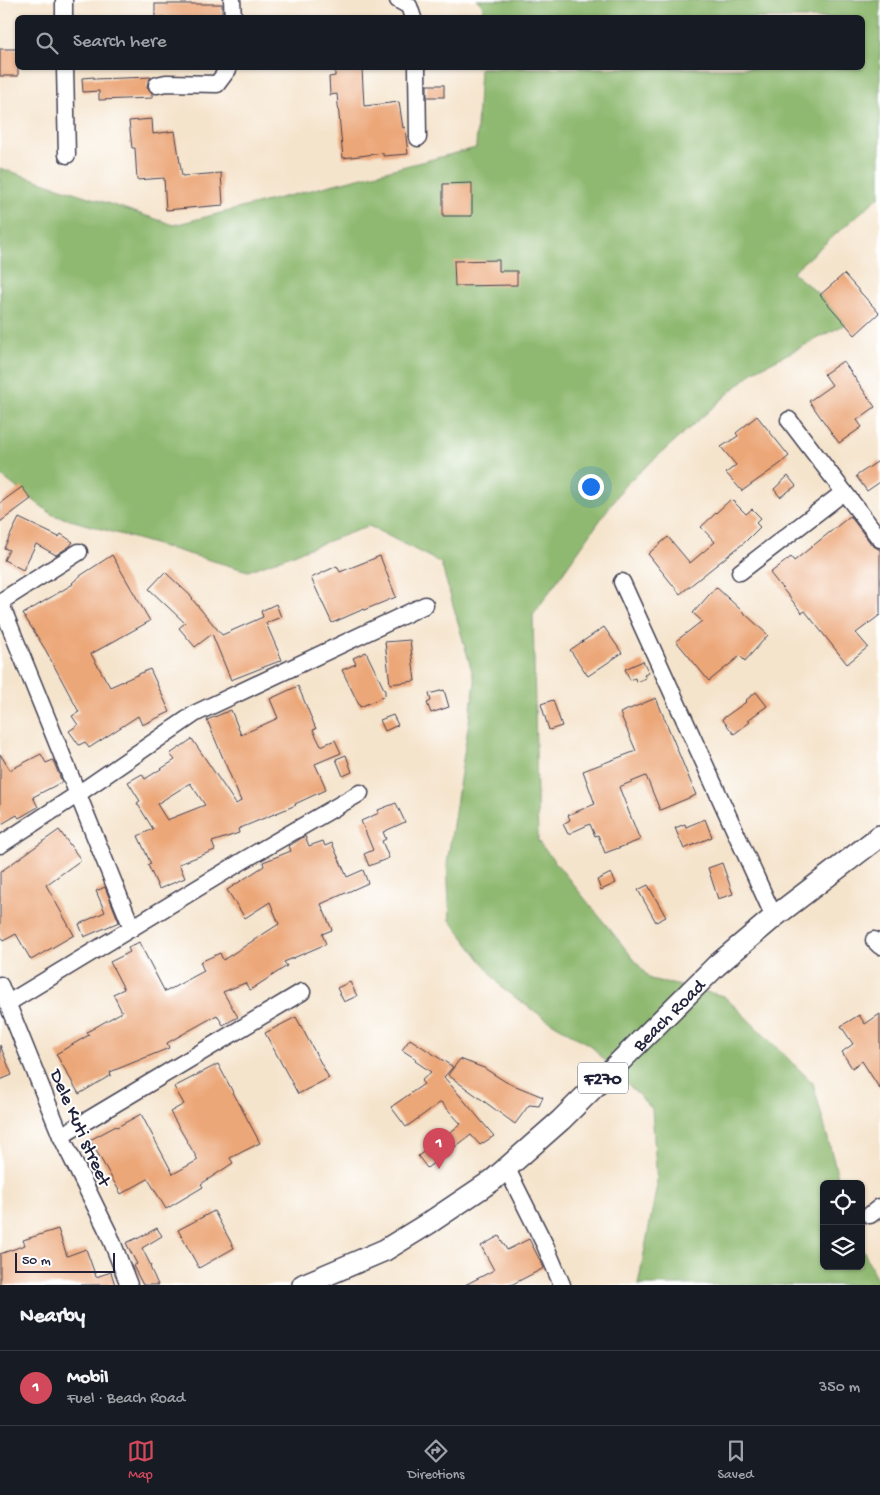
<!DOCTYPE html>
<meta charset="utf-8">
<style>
:root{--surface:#171b24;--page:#20242c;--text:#f1f3f6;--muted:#9ea1a6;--line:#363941;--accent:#d1495b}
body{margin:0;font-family:"Gochi Hand",sans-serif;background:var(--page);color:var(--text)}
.controls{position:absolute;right:15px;bottom:15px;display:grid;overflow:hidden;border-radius:8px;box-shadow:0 1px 4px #0004}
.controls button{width:45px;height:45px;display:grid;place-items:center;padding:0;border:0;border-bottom:1px solid var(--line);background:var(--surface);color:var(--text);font:25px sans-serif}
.scale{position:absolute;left:15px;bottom:12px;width:100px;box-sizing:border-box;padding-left:5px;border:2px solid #22223b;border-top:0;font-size:14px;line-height:18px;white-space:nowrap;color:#22223b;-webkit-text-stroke:4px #fff;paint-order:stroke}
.you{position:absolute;left:590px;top:486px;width:18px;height:18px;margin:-12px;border:4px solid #fff;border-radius:50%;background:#1a73e8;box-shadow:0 0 0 8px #1a73e833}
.badge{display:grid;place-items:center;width:32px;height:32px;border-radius:50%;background:var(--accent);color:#fff;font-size:16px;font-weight:700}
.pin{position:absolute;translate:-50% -41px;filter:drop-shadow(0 1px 2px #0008)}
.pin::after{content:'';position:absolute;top:26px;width:18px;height:15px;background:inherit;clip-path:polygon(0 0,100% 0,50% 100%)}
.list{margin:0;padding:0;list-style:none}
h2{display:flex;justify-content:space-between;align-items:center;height:65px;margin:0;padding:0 20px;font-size:21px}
h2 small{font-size:16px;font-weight:400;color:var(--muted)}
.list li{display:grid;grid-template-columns:32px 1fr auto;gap:15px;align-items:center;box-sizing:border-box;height:75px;padding:0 20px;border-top:1px solid var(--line)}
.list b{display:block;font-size:19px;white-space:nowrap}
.list p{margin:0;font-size:16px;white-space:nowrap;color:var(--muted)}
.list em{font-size:16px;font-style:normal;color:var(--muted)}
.icon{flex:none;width:28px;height:28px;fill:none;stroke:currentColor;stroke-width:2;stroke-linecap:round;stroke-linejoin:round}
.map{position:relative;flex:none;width:880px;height:1285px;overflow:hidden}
.search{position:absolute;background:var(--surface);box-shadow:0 1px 4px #0004;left:15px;right:15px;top:15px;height:55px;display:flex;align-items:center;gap:12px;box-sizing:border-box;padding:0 18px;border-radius:8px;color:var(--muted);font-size:19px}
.sheet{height:140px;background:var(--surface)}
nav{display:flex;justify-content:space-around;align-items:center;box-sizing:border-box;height:70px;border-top:1px solid var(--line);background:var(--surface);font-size:14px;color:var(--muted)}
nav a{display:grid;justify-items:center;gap:2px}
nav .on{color:var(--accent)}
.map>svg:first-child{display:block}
.forest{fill:#8fb971;stroke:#586e56}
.building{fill:#eca779;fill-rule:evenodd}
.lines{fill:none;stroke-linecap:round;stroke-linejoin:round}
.minor-casing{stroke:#423f51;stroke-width:19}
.major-casing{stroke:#423f51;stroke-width:24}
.minor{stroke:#fff;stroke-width:16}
.major{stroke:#fff;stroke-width:21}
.labels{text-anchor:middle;stroke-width:4;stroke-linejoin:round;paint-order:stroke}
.shield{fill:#fff;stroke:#646476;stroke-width:1}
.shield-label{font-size:18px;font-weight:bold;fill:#22223b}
.street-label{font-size:19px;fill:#22223b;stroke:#fff}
</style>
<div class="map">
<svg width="880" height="1285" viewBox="0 0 880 1285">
<rect width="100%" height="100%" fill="#fff"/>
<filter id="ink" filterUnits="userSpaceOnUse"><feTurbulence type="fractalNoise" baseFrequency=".02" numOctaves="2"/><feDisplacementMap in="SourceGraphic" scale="10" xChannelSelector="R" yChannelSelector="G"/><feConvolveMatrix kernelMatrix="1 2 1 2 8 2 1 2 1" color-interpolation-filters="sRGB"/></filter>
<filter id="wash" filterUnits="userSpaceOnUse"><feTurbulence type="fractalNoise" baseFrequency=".0096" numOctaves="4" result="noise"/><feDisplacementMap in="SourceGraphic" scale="20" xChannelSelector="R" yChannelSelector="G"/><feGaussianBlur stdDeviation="1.12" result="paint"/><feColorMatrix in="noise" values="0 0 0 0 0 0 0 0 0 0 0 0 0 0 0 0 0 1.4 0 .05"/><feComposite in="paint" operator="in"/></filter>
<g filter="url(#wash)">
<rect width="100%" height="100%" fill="#f5e4cc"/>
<path class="forest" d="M477,0H880V196L792,272L820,295L846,324L754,371L625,485L533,615L538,841L650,979L724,996L813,1083L840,1184H824V1266H861V1245L879,1285H638L657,1185L652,1109L591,1046L543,1017L503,989L450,920L447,864L475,682L441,563L369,526L248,571L53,515L0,475V168L174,225L476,148L480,68H862V18H482L483,6Z"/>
<g id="blocks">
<g class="building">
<rect x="155" y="4" width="67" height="14"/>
<rect x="0" y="49" width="18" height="27"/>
<path d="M362,68L364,106L399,102L403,128L405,127L408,154L383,156V153L343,158L337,94L330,95L329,77L335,76V69Z"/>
<path d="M94,77V79L151,77L148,82L147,87L152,93V98L99,100V91L83,92L82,78Z"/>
<rect x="427" y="85" width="17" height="12"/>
<path d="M152,119L153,134L175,131L182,176L221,173L223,205L166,210L164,178L137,180L135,148H132L129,121Z"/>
<path d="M472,183V216H443V184Z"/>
<path d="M499,260V271H517V285L455,286L454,261Z"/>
<path d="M844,274L879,313L855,335L820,295Z"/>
<path d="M843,361L875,407L857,420L862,427L839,443L809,401L832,385L824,374Z"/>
<path d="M757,416L789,456L780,464L742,491L726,473L736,465L721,447L738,436L736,433Z"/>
<path d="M880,460V482L867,491L856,476Z"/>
<path d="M788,476L796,486L780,497L774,489Z"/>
<path d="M22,487L31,499L0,522V503Z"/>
<path d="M731,499L746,514L752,509L761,518L756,523L760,527L745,542L680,594L648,554L668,537L690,563L715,542L701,527Z"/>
<path d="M850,516L872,545L880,550V615L856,633L868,647L847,664L805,611L802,613L770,573L791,557L794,561Z"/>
<path d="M19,518L59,537L61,534L73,542L70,546L56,555L36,544L23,570L4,560L9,550L4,548Z"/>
<path d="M112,555L150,621L91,654L110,687L150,669L170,712L142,725L138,716L89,748L85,742L79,745L69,731L78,725L72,716L79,712L45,649L23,614L73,584L72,583L80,576Z"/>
<path d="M380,556L396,597L364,610V609L332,623L311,578L337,566L340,572Z"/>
<path d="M165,572L193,598L192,599L222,635L263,617L261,611L276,604L281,617L266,623L282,660L231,680L212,634L195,647L179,628L185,623L149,589Z"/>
<path d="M716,587L768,635L745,661L740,656L709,681L676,641L702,621L693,613Z"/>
<path d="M604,627L622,653L588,676L570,650Z"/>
<path d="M410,640L415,681L390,684L385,642Z"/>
<path d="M366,652L385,691V696L360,707L342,670L356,664L353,658Z"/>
<path d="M643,661L649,673L644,675L646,678L636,682L635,678L630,680L625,669Z"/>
<path d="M298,686L316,729L313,730L321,746L335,740L341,753L315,764L325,786V790L295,804L296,805L238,829L239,833L212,842L215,850L179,864L185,878L159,889L148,865L151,864L138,836L153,829L137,803L140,801L128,782L142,774L145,779L175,760L170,754L192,739L236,804L241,801L207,720L231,710L241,735L278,718L270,699ZM190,783L205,805L167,820L157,804Z"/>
<path d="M444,690L449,707L431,713L427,703L431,701L429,694Z"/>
<path d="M756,692L767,706L748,720L750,722L734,734L722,719L746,702L745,701Z"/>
<path d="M656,698L696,795L660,810L646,776L619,787L640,840L605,853L598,835L595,836L590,824L568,834L563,824L570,820L568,815L595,804L583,771L636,751L620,713Z"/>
<path d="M553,700L562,726L549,730L541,704Z"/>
<path d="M393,715L398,725L385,731L380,720Z"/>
<path d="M0,754L10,770L41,754L46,763L53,760L62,782L33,797L38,807L19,818L17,815L0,825Z"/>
<path d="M346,755L352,772L343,776L336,759Z"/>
<path d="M396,803L405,822L383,832L386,839L382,841L389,858L369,866L364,854L373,850L361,821L379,813L378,810Z"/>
<path d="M705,819L712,837L684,849L675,828L685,824L686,827Z"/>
<path d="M59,830L81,860L46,885L74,935L31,960L16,934L3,941L0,934V872Z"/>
<path d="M305,836L309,846L323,841L325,846L332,843L347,877L363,870L368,883L321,904L332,930L322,934L326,944L284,962L287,966L250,990L245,983L223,992L238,1017L223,1025L217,1015L167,1043L169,1048L110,1072L111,1075L79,1094L56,1054L89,1035L87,1032L122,1012L113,994L124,989L110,962L130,952L128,948L139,942L165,992L204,971L200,962L220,953L223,960L279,924L270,902L245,918L227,890L264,866L263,862L291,851L289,846Z"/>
<path d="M722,863L733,894L718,899L708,868Z"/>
<path d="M611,873L616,883L601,890L597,880Z"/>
<path d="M648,885L666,917L656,922L638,890Z"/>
<path d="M105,887L119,922L84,937L79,924L105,912L96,891Z"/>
<path d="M350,982L357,996L344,1002L337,988Z"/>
<path d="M880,1014V1089L862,1061L852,1068L842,1052L853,1044L841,1026L859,1015L865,1024Z"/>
<path d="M296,1017L329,1078L298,1094L265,1033Z"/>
<path d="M410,1039L453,1067L444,1077L494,1136L480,1145L471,1135L427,1168L418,1156L461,1124L441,1102L406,1127L391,1107L424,1084L421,1081L431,1072L415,1061L416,1059L402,1050Z"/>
<path d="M0,1045L12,1075L0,1080Z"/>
<path d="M460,1059L484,1068L506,1082L543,1097L539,1106L529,1105L515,1124L448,1075Z"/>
<path d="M218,1064L260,1143L230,1158L233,1163L201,1184L203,1187L166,1209L148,1179L121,1194L90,1140L116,1126L117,1127L141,1114L173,1174L198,1160L170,1112L184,1104L174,1087Z"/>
<path d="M214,1211L234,1248L199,1268L178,1230Z"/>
<path d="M157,1228L162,1236L142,1248L151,1266L150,1267L158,1285H143L133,1266L137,1264L126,1243L137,1238V1239Z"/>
<path d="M58,1229L67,1256L86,1249L96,1277L111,1272L115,1285H0V1254L25,1245L23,1240Z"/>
<path d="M499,1236L507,1250L529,1239L544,1268L511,1285H465L494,1270L481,1246Z"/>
</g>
</g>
</g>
<g filter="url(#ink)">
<use href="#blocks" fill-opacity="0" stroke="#423f51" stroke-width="1"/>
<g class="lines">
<g class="minor-casing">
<g id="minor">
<path d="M64,0V18"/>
<path d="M232,0L233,18"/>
<path d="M398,0L409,6L413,18"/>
<path d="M65,68L67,155"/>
<path d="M417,68L418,138"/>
<path d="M157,85L166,83L217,84L229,68"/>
<path d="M789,420L880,539"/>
<path d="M740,572L844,492"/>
<path d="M622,582L774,917"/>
<path d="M0,602L132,928"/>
<path d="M0,602L79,552"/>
<path d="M0,845L78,794L196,713L425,605"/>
<path d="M874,940L880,946"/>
<path d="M0,985L61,1136L109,1234L129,1285"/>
<path d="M8,1003L244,860L360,793"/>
<path d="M61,1136L302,992"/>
<path d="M506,1167L545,1245L562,1285"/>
<path d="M870,1215L880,1207"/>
</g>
</g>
<g class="major-casing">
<g id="major">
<path id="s1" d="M303,1285L385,1250L429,1223L493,1180L561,1120L716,966L774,917L880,836"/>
</g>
</g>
<use href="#minor" class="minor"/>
<use href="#major" class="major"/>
</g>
</g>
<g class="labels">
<rect class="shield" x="578" y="1062.5" width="50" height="31" rx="4"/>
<g class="shield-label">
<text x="603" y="1084">F270</text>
</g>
<g class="street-label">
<text dy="7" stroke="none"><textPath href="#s1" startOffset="459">Beach Road</textPath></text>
<text transform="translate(82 1127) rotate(66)" y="7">Dele Kuti street</text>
</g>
</g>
</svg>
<div class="controls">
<button><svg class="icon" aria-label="locate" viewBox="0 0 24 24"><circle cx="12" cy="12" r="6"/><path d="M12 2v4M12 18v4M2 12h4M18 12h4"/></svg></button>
<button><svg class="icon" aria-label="layers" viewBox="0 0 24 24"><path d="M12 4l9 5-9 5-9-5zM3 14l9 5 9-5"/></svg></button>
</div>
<div class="scale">50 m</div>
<div class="you"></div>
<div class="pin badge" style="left:439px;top:1169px">1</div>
<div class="search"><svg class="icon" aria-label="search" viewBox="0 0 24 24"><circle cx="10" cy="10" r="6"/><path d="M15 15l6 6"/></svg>Search here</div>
</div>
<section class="sheet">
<h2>Nearby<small></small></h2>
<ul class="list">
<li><span class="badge">1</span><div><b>Mobil</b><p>Fuel · Beach Road</p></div><em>350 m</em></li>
</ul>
</section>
<nav>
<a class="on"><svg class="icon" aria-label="map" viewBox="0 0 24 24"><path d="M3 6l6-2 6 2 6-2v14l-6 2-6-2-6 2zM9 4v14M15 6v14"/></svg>Map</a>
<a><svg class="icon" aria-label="directions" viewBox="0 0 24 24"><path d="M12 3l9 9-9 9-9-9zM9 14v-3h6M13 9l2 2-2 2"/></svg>Directions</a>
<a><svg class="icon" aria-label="saved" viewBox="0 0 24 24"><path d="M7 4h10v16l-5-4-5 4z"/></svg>Saved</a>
</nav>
